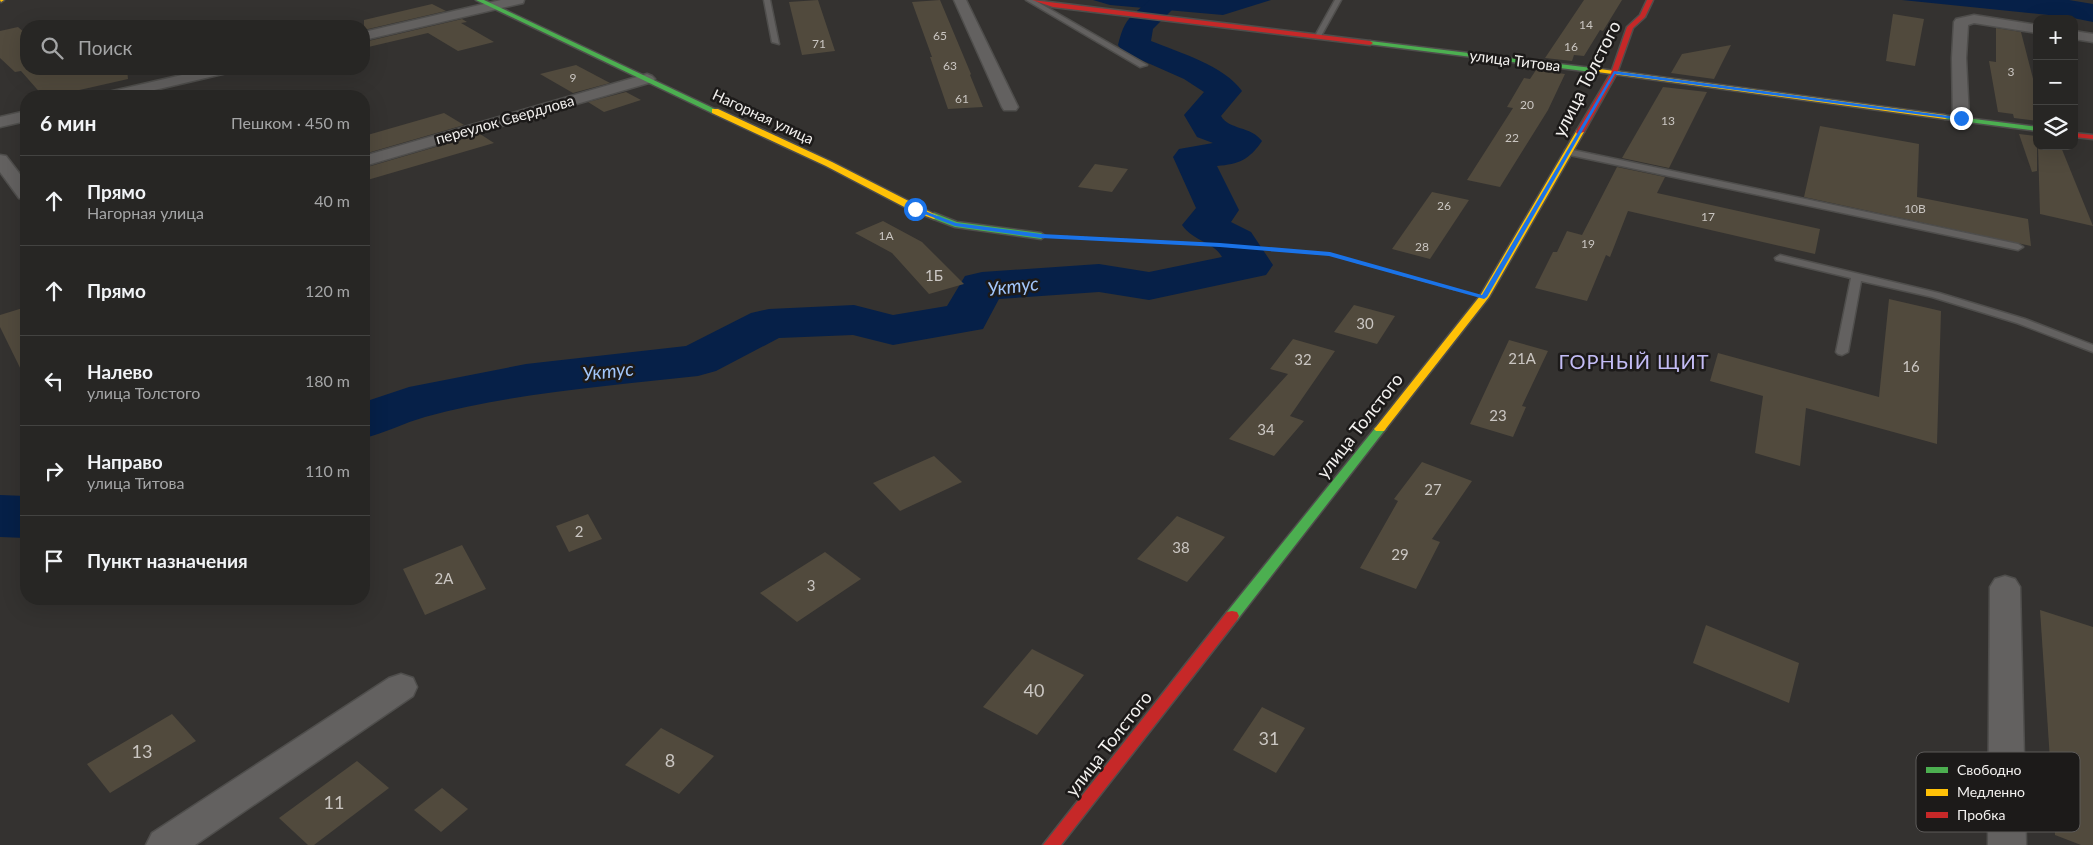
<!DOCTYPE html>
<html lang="ru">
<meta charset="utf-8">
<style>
:root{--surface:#272624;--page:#333231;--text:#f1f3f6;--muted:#a4a5a6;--line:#434341}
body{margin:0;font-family:Lato,sans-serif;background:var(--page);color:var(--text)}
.controls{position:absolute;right:15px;top:15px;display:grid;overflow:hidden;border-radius:10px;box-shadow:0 5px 20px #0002}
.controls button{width:45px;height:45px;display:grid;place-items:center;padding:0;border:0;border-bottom:1px solid var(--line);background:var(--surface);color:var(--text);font:25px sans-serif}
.stop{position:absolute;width:15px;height:15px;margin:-11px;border:4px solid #1a73e8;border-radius:50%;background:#fff}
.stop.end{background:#1a73e8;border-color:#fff;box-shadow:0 1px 5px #0008}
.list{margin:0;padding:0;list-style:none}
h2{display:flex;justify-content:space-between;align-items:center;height:65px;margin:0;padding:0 20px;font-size:21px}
h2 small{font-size:16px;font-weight:400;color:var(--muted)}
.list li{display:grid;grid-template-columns:32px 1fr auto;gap:15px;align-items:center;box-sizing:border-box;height:90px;padding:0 20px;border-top:1px solid var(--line)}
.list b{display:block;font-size:19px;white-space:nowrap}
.list p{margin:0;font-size:16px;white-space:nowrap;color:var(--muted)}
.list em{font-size:16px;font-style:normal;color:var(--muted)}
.icon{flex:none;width:28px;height:28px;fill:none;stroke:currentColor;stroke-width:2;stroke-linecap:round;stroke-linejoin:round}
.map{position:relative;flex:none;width:2093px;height:845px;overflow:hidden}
.search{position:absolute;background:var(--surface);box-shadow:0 5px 20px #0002;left:20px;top:20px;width:350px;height:55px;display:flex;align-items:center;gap:12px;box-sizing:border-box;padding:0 18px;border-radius:20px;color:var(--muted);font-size:19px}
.panel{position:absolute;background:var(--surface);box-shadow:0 5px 20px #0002;left:20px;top:90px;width:350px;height:515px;border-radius:20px}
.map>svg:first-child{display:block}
.water{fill:#062048}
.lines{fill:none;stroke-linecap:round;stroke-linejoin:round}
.river{fill:#062048;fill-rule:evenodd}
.building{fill:#514a3d}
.lane-casing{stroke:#4f4e4c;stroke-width:3}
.street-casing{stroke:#4f4e4c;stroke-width:3}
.fast-casing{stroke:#4f4e4c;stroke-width:3}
.slow-casing{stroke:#4f4e4c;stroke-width:3}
.jam-casing{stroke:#4f4e4c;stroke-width:3}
.path{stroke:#676564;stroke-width:2.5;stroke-dasharray:2 2;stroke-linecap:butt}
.lane{fill:#636160;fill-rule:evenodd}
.street{fill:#636160;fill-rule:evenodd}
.fast{fill:#4caf50;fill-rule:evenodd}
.slow{fill:#ffc107;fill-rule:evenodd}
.jam{fill:#c62828;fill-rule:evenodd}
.route{fill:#1a73e8}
.labels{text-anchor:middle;stroke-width:5;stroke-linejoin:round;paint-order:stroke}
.far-number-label{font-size:12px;fill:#cac6c2}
.far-street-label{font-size:15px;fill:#f2f0ee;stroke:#1c1a19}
.number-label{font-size:15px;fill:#cac6c2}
.street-label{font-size:18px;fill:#f2f0ee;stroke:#1c1a19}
.near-number-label{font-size:18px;fill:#cac6c2}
.water-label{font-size:19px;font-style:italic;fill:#a2c6fb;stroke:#1c1a19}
.quarter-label{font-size:20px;letter-spacing:1px;fill:#c3bcf5;stroke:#1c1a19}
.key{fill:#1c1a19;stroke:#5c5a59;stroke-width:1}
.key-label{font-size:14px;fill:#f2f0ee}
</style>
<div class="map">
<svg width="2093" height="845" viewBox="0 0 2093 845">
<rect width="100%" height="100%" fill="#343230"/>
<g class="water">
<path d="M1093,0H1271L1223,15L1110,5Z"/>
<path d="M1902,0H2069L2093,4V22L2068,17Z"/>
</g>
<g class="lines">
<g class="river">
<path d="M1150,0H1182L1153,29L1151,41C1178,52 1225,66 1242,91L1221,116C1229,130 1251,126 1262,141C1249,160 1239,164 1217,166L1239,210L1231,222L1251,232L1273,265L1266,275L1149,300L1099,292L999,299L983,329L893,345L853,335L779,338L716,371L698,376C607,386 514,393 425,417C404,423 385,433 364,438V402L409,387L526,364L686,346L751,313L769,309L854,305L893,315L947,306L965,276L982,272L1099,264L1149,272L1222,257C1213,241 1194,242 1182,225L1196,208L1173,157L1179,149L1213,143L1197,137L1184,115L1204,92L1184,79L1123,52L1118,45C1125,18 1129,18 1150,0Z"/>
<path d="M0,495L26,496V538L0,537Z"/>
</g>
</g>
<g class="building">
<path d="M818,0L835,51L802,55L789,2Z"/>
<path d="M940,0L971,74L970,75L983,107L948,109L930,57H932L912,2Z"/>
<path d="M1584,0H1622L1603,31L1600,30L1584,56L1574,55L1572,61L1545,58Z"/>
<path d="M432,4L446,11L364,30V20Z"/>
<path d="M1893,14L1924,19L1915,66L1886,61Z"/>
<path d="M462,19L467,22L461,23L494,42L458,51L428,33L364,48V42Z"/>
<path d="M18,27L26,34V69H127L128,79L53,96H43L21,71L15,72L0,58V31Z"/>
<path d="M1996,28L2021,32L2037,94V121L2014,118L2013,114L1998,112L1989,61L1996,62Z"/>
<path d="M1731,45L1714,79L1671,73L1682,54Z"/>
<path d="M576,65L610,83L573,93L540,74Z"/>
<path d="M1536,70L1565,74L1548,110L1500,187L1467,180L1513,108L1507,107L1524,78L1530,79Z"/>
<path d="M1663,87L1707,92L1669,168L1622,158Z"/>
<path d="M626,92L641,100L604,112L588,102Z"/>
<path d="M444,113L464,125L364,154V136Z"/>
<path d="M1820,126L1919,144L1917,197L2028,219L2031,246L1804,197Z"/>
<path d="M480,134L494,143L364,181V168Z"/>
<path d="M2019,134L2037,136V171L2032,172Z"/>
<path d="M2038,146L2061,147L2093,226L2040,214Z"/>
<path d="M1095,164L1128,169L1112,192L1078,187Z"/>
<path d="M1617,167L1665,177L1657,193L1820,229L1815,254L1628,211L1610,257L1606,255L1587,301L1535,288L1553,252H1557L1567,231L1582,235Z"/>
<path d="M1432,192L1469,200L1430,259L1392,249Z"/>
<path d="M883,221L922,242L964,284L929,294L892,253L855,233Z"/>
<path d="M1889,299L1941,311L1937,444L1806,408L1800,466L1755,453L1763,396L1710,381L1718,353L1879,397Z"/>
<path d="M1354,305L1395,316L1377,344L1334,332Z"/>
<path d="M26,307V380L0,327V315Z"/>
<path d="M1293,339L1335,351L1290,416L1304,421L1274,456L1229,439L1288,374L1270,369Z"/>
<path d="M1509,340L1548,351L1522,406L1526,407L1513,437L1470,424Z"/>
<path d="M934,456L962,482L900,511L873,483Z"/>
<path d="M1422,462L1472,481L1432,539L1440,542L1416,589L1360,568L1398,501L1394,499Z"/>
<path d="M588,514L602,539L569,552L556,526Z"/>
<path d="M1177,516L1225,537L1187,582L1137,559Z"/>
<path d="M462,545L486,589L425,615L403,569Z"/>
<path d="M825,552L861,579L797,622L760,593Z"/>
<path d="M2040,610L2093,627V845H2081L2055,835Z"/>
<path d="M1706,625L1799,663L1789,703L1693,663Z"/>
<path d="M1032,649L1084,675L1037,735L983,707Z"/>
<path d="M1262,707L1305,728L1276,773L1233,750Z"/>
<path d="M172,714L196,741L110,793L87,764Z"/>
<path d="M661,728L714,756L679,794L625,765Z"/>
<path d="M357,761L389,788L314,845H308L279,818Z"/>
<path d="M442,788L468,809L441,832L414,810Z"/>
</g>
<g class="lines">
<g class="lane-casing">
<g id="lane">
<path d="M764,0H770L779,44L772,42Z"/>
<path d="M1026,0H1034L1147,65L1140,67Z"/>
<path d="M1335,0H1341L1321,36L1316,37L1315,36Z"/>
<path d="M1568,149L2018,244L2023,247L2018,250L1565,154V150Z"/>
<path d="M1780,255L1939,293L2025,319L2093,345V352L2017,323L1932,297L1861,281L1848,352L1842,355L1838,354L1836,352L1851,278L1776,260L1775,258Z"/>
</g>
</g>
<g class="street-casing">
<g id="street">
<path d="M501,0H524L523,3L364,40V32Z"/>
<path d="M954,0H966L1018,107L1016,110H1004L1002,107Z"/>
<path d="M1974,15L2037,25V33L1974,23L1968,25L1966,58L1969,118L1967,121H1955L1953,118L1952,58L1954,22L1956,19Z"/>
<path d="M2074,31L2093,34V42L2074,39Z"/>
<path d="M208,69H233L231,72L129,96H102L104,93Z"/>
<path d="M647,74L652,76L655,79L652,82L364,166V156Z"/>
<path d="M26,111V121L0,127V117Z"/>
<path d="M0,155L6,156L26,182V199L19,198L0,172Z"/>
<path d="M2005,576L2015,579L2020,587L2026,845H1988L1990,587L1995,579Z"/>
<path d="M401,674L413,678L417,687L413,696L195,845H146L152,833L389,678Z"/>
</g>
</g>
<g class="fast-casing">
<g id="fast">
<path d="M476,0H484L719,111L712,113Z"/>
<path d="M1370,41L1592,68L1595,70L1592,72L1368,44V42Z"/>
<path d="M1942,115L2037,127V131L1945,119L1941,117Z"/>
<path d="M934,213L957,222L1041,233L1045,236L1041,239L955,227L931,218L930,216Z"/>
<path d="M1380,426L1384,427L1386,429L1384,431L1237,620L1232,621L1227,620L1225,616L1227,612L1376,427Z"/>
</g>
</g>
<g class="slow-casing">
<g id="slow">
<path d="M0,0H4L1,2Z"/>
<path d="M1592,68L1945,115L1949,117L1945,119L1590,71L1589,70Z"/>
<path d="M712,109H718L832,162L938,216L934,219L912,211L826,166L712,113Z"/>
<path d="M1577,130L1584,132L1489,297L1384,431H1376L1374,429L1376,427L1480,296Z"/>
</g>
</g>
<g class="jam-casing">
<g id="jam">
<path d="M1032,0L1370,41L1373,43L1370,45L1053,7Z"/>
<path d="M1647,0H1653L1645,17L1633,28L1617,73L1584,132L1577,134L1576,132L1611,73L1627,27L1640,15Z"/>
<path d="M2074,133L2093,135V139L2074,137Z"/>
<path d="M1232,611L1237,612L1239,616L1237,620L1061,845H1043L1227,612Z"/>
</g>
</g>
<path class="path" d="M1066,237L1220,245L1329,254L1457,290"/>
<use href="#lane" class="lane"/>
<use href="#street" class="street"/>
<use href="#fast" class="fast"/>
<use href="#slow" class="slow"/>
<use href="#jam" class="jam"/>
</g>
<path class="route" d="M1614,71L1964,118L1961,120L1615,74L1487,297L1484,299L1329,256L1220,247L1041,238L955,226L912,209L917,208L956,223L1041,234L1220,243L1330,252L1482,295Z"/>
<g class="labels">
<g class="far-number-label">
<text x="1586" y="29">14</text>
<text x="940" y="40">65</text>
<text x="819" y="48">71</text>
<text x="1571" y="51">16</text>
<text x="950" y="70">63</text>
<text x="2011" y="76">3</text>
<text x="573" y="82">9</text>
<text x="962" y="103">61</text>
<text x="1527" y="109">20</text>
<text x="1668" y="125">13</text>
<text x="1512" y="142">22</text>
<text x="1444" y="210">26</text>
<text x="1915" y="213">10В</text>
<text x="1708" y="221">17</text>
<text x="886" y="240">1А</text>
<text x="1588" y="248">19</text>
<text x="1422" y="251">28</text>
</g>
<g class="far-street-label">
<text transform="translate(1515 61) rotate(7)" y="5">улица Титова</text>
<text transform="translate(763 117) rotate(25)" y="5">Нагорная улица</text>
<text transform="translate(505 120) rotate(-16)" y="5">переулок Свердлова</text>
</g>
<g class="number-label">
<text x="934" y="281">1Б</text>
<text x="1365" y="329">30</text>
<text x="1522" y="364">21А</text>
<text x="1303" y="365">32</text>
<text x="1911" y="372">16</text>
<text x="1498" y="421">23</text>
<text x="1266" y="435">34</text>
<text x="1433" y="495">27</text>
<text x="579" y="537">2</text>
<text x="1181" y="553">38</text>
<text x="1400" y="560">29</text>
<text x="444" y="584">2А</text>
<text x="811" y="591">3</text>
</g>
<g class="street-label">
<text transform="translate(1587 79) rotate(-63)" y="6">улица Толстого</text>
<text transform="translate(1360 426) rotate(-52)" y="6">улица Толстого</text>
<text transform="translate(1109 744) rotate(-52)" y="6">улица Толстого</text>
</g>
<g class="near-number-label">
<text x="1034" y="697">40</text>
<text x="1269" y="745">31</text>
<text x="142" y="758">13</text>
<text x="670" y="767">8</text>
<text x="334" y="809">11</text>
</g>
<g class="water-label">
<text transform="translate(1013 286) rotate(-7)" y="7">Уктус</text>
<text transform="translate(608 371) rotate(-6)" y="7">Уктус</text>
</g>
<g class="quarter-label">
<text x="1634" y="369">ГОРНЫЙ ЩИТ</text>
</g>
</g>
<rect x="1916" y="752" width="164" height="80" rx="8" class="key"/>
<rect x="1926" y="767" width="22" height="6" fill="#4caf50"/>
<rect x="1926" y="789" width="22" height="7" fill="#ffc107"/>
<rect x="1926" y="812" width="22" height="6" fill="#c62828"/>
<g class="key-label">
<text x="1957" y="775">Свободно</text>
<text x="1957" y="797">Медленно</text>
<text x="1957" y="820">Пробка</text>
</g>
</svg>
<div class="controls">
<button>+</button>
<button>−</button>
<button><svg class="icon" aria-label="layers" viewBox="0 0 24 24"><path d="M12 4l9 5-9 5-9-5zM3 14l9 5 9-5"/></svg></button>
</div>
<div class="stop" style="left:915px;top:209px"></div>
<div class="stop end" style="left:1961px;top:118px"></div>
<div class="search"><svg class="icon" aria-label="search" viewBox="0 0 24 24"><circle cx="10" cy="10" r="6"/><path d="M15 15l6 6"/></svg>Поиск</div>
<section class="panel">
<h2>6 мин<small>Пешком · 450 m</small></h2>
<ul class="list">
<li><svg class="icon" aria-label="ahead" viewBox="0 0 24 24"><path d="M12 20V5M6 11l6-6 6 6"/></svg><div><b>Прямо</b><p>Нагорная улица</p></div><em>40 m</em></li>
<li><svg class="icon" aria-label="ahead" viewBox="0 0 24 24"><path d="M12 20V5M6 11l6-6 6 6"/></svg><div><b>Прямо</b></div><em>120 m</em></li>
<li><svg class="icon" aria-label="left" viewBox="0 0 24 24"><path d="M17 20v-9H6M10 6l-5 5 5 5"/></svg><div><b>Налево</b><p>улица Толстого</p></div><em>180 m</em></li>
<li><svg class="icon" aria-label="right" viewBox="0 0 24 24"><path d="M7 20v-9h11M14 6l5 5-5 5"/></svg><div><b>Направо</b><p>улица Титова</p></div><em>110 m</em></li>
<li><svg class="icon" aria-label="arrive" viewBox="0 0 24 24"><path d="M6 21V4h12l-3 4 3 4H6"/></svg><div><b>Пункт назначения</b></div></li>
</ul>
</section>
</div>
